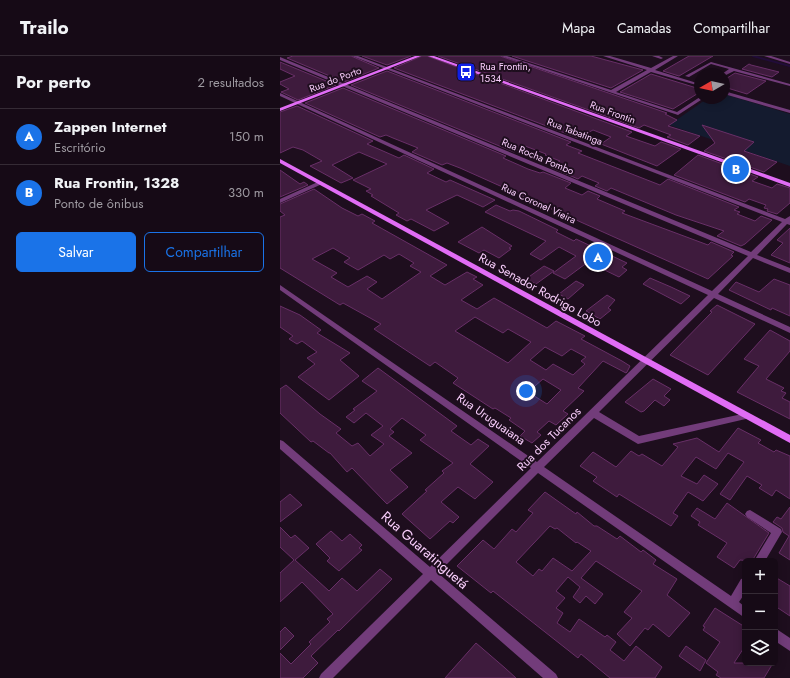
<!DOCTYPE html>
<html lang="pt">
<meta charset="utf-8">
<style>
:root{--surface:#160a16;--page:#1f131f;--text:#f1f3f6;--muted:#9e9aa1;--line:#352b35;--accent:#1a73e8}
body{margin:0;font-family:Jost,sans-serif;background:var(--page);color:var(--text)}
.controls{position:absolute;right:12px;bottom:12px;display:grid;overflow:hidden;border-radius:6px;box-shadow:0 2px 10px #0003}
.controls button{width:36px;height:36px;display:grid;place-items:center;padding:0;border:0;border-bottom:1px solid var(--line);background:var(--surface);color:var(--text);font:20px sans-serif}
.compass{position:absolute;left:414px;top:12px;width:36px;height:36px;border-radius:50%;background:var(--surface);box-shadow:0 2px 10px #0003;rotate:261deg}
.you{position:absolute;left:246px;top:335px;width:14px;height:14px;margin:-10px;border:3px solid #fff;border-radius:50%;background:#1a73e8;box-shadow:0 0 0 6px #1a73e833}
.badge{display:grid;place-items:center;width:26px;height:26px;border-radius:50%;background:var(--accent);color:#fff;font-size:13px;font-weight:700}
.pin{position:absolute;translate:-50% -50%;border:2px solid #fff;box-shadow:0 1px 4px #0006}
.list{margin:0;padding:0;list-style:none}
h2{display:flex;justify-content:space-between;align-items:center;height:52px;margin:0;padding:0 16px;font-size:17px}
h2 small{font-size:13px;font-weight:400;color:var(--muted)}
.list li{display:grid;grid-template-columns:26px 1fr auto;gap:12px;align-items:center;box-sizing:border-box;height:56px;padding:0 16px;border-top:1px solid var(--line)}
.list b{display:block;font-size:15px;white-space:nowrap}
.list p{margin:0;font-size:13px;white-space:nowrap;color:var(--muted)}
.list em{font-size:13px;font-style:normal;color:var(--muted)}
.actions{display:flex;gap:8px;padding:12px 16px}
.actions a{flex:1;padding:9px 0;border:1px solid var(--accent);border-radius:6px;text-align:center;font-size:14px;color:var(--accent)}
.actions .main{background:var(--accent);color:#fff}
.icon{flex:none;width:22px;height:22px;fill:none;stroke:currentColor;stroke-width:2;stroke-linecap:round;stroke-linejoin:round}
.map{position:relative;flex:none;width:510px;height:622px;overflow:hidden}
header{display:flex;align-items:center;gap:24px;box-sizing:border-box;height:56px;padding:0 20px;background:var(--surface);border-bottom:1px solid var(--line)}
header strong{font-size:19px}
nav{display:flex;gap:22px;margin-inline-start:auto;font-size:14px}
main{display:flex}
aside{flex:1;background:var(--surface)}
.map>svg:first-child{display:block}
.green{fill:#141b2f}
.lines{fill:none;stroke-linecap:round;stroke-linejoin:round}
.stream{stroke:#210c39;stroke-width:2}
.building{fill:#3e1b3d;stroke:#682f67;fill-rule:evenodd}
.street{fill:#723c7a;fill-rule:evenodd}
.secondary{fill:#e16cf5;fill-rule:evenodd}
.labels{text-anchor:middle;stroke-width:4;stroke-linejoin:round;paint-order:stroke}
.far-poi-label{font-size:10px;fill:#f9cefc;stroke:#1e0e1e;text-anchor:start}
.far-street-label{font-size:10px;fill:#f9cefc;stroke:#1e0e1e}
.street-label{font-size:12px;fill:#f9cefc;stroke:#1e0e1e}
.near-street-label{font-size:14px;fill:#f9cefc;stroke:#1e0e1e}
</style>
<header>
<strong>Trailo</strong>
<nav><a>Mapa</a><a>Camadas</a><a>Compartilhar</a></nav>
</header>
<main>
<aside>
<h2>Por perto<small>2 resultados</small></h2>
<ul class="list">
<li><span class="badge">A</span><div><b>Zappen Internet</b><p>Escritório</p></div><em>150 m</em></li>
<li><span class="badge">B</span><div><b>Rua Frontin, 1328</b><p>Ponto de ônibus</p></div><em>330 m</em></li>
</ul>
<div class="actions"><a class="main">Salvar</a><a>Compartilhar</a></div>
</aside>
<div class="map">
<svg width="510" height="622" viewBox="0 0 510 622">
<rect width="100%" height="100%" fill="#1e0e1e"/>
<path class="green" d="M444,38L510,58V110L389,69L428,42H444Z"/>
<g class="lines">
<path class="stream" d="M473,0L510,10"/>
</g>
<g class="building">
<path d="M13,0H71L99,12L64,26L7,2Z"/>
<path d="M82,0H131L107,9Z"/>
<path d="M142,0H147L352,76L346,80L375,90L381,86L401,93L377,110L321,88L331,81L313,74L298,82L114,12Z"/>
<path d="M158,0H220L387,57L385,58L397,64L388,70L420,80L408,89L387,81L391,79L364,69L359,72Z"/>
<path d="M232,0H311L363,14L331,32Z"/>
<path d="M409,0H433L399,20L383,15Z"/>
<path d="M0,6L56,29L18,44L1,36L9,33L0,28V26L15,20L0,13Z"/>
<path d="M469,8L471,9L499,16L492,21L462,13Z"/>
<path d="M107,15L291,86L286,89L302,95L298,97L380,129L388,123L459,151L454,154L460,156L457,158L475,165L481,160L492,164L465,188L461,190L437,180L444,175L396,159L331,132L327,135L315,130L319,127L302,120L298,123L270,111L280,105L265,99L266,98L245,90L234,96L71,29Z"/>
<path d="M455,17L486,25L467,38L444,31V24Z"/>
<path d="M371,18L420,33V36L393,53L340,36Z"/>
<path d="M63,32L226,100L223,102L248,113L260,117L263,116L291,127L285,132L302,139L308,135L320,140L317,143L345,155L342,157L428,189L431,186L454,196L451,199L453,200L428,223L180,112L167,107L162,109L132,96L138,92L113,82L106,79L100,81L25,47Z"/>
<path d="M17,50L93,85L87,88L119,102L124,99L154,113L147,117L166,126L170,124L215,144L203,151L177,139L146,154L169,167L154,175L131,163L127,165L116,159L119,157L91,140L93,139L86,135L91,133L73,124L107,108L79,96L52,109L73,122L61,127L30,110L42,105L23,94L13,91L0,97V56Z"/>
<path d="M422,69L474,86L464,95L497,106L484,116L424,95L435,87Z"/>
<path d="M418,99L478,121L472,125L492,132L497,128L510,132V147L497,158L487,155L488,153L484,152L486,149L469,143L465,146L394,119Z"/>
<path d="M0,114L20,128L24,126L28,129L0,141Z"/>
<path d="M34,133L62,152L78,160L82,158L95,165L92,167L167,209L150,220L165,229L187,216L197,221L193,223L203,229L181,244L197,253L214,242L267,272L276,265L305,280L301,283L342,305L350,310L347,316L346,317L323,305L298,332L304,335L283,355L288,358L276,369L269,365L257,376L261,379L252,387L240,380L245,375L229,364L231,362L215,352L213,353L173,327L178,322L155,306L150,310L94,273L101,268L63,247L60,249L0,212V161L5,159L0,155V148ZM53,192L70,202L64,206L78,214L104,199L110,203L119,198L134,207L130,210L141,216L102,243L87,233L97,226L87,220L68,231L51,221L57,217L32,203ZM195,261L223,277L228,273L251,286L228,307L175,275ZM265,291L282,300L291,293L306,301L301,305L305,308L293,319L273,308L266,314L250,304ZM263,323L281,334L267,348L248,336Z"/>
<path d="M216,149L230,155L233,154L239,155L278,174L276,176L294,185L296,183L347,207L342,211L347,214L339,221L308,206L285,223L273,217L296,200L279,191L261,204L250,198L266,185L205,156Z"/>
<path d="M202,171L232,190L229,192L231,193L219,202L204,194L199,197L178,186Z"/>
<path d="M510,172V207L491,199L503,187L497,184Z"/>
<path d="M264,210L274,215L256,228L246,223Z"/>
<path d="M370,222L391,231L410,240L401,248L363,228Z"/>
<path d="M494,223L510,229V260L492,252L491,254L449,234L456,226L479,236Z"/>
<path d="M296,225L304,229L288,243L279,238Z"/>
<path d="M327,239L335,244L328,252L331,254L320,263L306,255Z"/>
<path d="M437,249L475,268L428,319L390,299L432,256L430,255Z"/>
<path d="M0,250L20,259L41,274L37,277L70,297L60,304L79,320L49,344L18,321L35,308L27,302L37,296L22,285L17,288L9,283L13,280L0,271Z"/>
<path d="M490,274L510,285V295L486,323L504,332L501,335L506,337L502,342L510,346V363L457,336L479,310L464,303Z"/>
<path d="M98,312L177,370L171,375L191,389L198,383L209,390L190,408L213,426L195,443L178,431L161,446L179,461L173,467L170,465L150,483L122,458L147,435L145,434L164,417L162,415L173,407L140,384L146,379L122,362L110,373L114,376L109,380L132,397L110,414L128,431L107,448L72,412L67,416L50,397H49L33,385L31,386L0,357V333L6,329L40,358L61,373L56,377L72,390L78,387L90,400L104,388L91,379L103,370L86,357L74,367L66,361L75,354L73,353L97,335L82,325Z"/>
<path d="M373,323L391,333L384,340L390,344L384,350L375,344L364,355L361,356L345,346Z"/>
<path d="M458,372L481,384L478,387L494,396L496,394L510,400V443L496,434L492,440L479,432L482,429L467,420L450,444L440,438L464,406L448,397L436,413L416,401L401,420L417,428L424,419L438,428L423,445L408,436L393,457L398,460L391,470L339,438L337,441L313,425L317,421L300,410L313,396L336,411L351,395L359,400L362,398L382,410L398,391L393,388L417,382L439,396Z"/>
<path d="M265,436L296,458L297,456L314,470H317L337,483L340,480L361,496L363,494L376,504L373,508L397,523L387,539L410,557L389,581L373,568L368,574L365,572L350,590L337,578L352,562L344,556L362,535L316,505L301,522L323,538L315,548L306,540L300,547L293,541L300,531L288,521L276,535L285,542L276,552L283,557L277,567L290,576L299,563L325,581L327,579L336,586L330,594L344,605L356,590L382,611L375,622H330L301,598L298,602L213,535L211,537L177,510L203,484L214,493L232,473L236,476L253,457L248,454ZM270,470L275,473L277,472L296,487L297,486L311,495L292,515L273,502L262,515L259,513L253,520L236,506Z"/>
<path d="M10,438L22,449L0,466V446Z"/>
<path d="M447,447L489,477L472,505L460,504L454,512L437,501L447,487L418,469L420,466L411,460L417,452L435,463Z"/>
<path d="M510,451V504L499,497L509,480L503,476L502,472L493,466L497,461L501,463Z"/>
<path d="M0,471L11,482L15,479L29,492L15,504L49,535L62,522L77,535L100,513L112,523L59,575L58,574L31,600L38,607L23,622H0V597L11,608L31,588L29,586L50,566L47,563L53,558L22,526L0,546V517L14,504L0,491Z"/>
<path d="M51,475L62,485L70,478L82,489L79,492L82,494L59,515L47,505L50,502L36,488Z"/>
<path d="M495,521L510,530V560L495,550Z"/>
<path d="M435,552L465,571V590L454,607H493L484,622H441L436,619L438,616L426,607L440,586L423,574L425,571L423,570Z"/>
<path d="M5,571L14,580L0,594V576Z"/>
<path d="M196,587L225,612L236,622H165Z"/>
<path d="M406,590L426,604L420,615L399,600Z"/>
</g>
<g class="lines">
<g class="street">
<path d="M72,0H78L505,163L510,160V169L507,168L477,199L510,212V217L473,202L438,238L510,271V277L434,242L319,356L359,380L467,357L470,358L471,360L470,362L358,388L314,362L264,411L451,540L461,523L465,522V537L459,546L465,551V562L258,417L158,517L276,618L278,622H263L151,524L53,622H39L41,618L143,518L0,393V384L3,385L150,511L251,412L0,234V229L257,406L428,239L0,40V37L432,235L468,200L0,4V1L471,196L502,166Z"/>
<path d="M221,0H227L331,34L367,14L323,0H330L371,12L393,0H398L375,14L420,28V30L371,16L336,36L397,56L420,41L424,42L398,59Z"/>
<path d="M372,0H379L383,2L381,3Z"/>
<path d="M484,0H491L510,6V8Z"/>
<path d="M431,6L510,28V30L454,15L444,20V18H442L449,13L431,8L409,21L405,20Z"/>
<path d="M444,35L510,54V57L444,38Z"/>
<path d="M40,125L42,126V128L0,147V143Z"/>
<path d="M470,454L501,473L502,476L485,505H474L491,477L467,461L465,458L467,455Z"/>
<path d="M495,572L510,582V595L495,585Z"/>
</g>
<g class="secondary">
<path d="M135,0H141L0,55V52Z"/>
<path d="M148,0H154L510,127V131Z"/>
<path d="M0,103L510,379V387L0,107Z"/>
</g>
</g>
<defs>
<g id="bus-square" transform="scale(1)"><rect x="-9" y="-9" width="18" height="18" rx="4" fill="#101fe6" stroke="#1e0e1e"/><path d="M-5-6H5V4H4V6H2V4H-2V6H-4V4H-5ZM-3.5-4V0h7V-4ZM-3.5 1.2v1.5H-2V1.2ZM2 1.2v1.5H3.5V1.2Z" fill="#fff"/></g>
</defs>
<g fill-rule="evenodd">
<use href="#bus-square" x="186" y="16"/>
</g>
<g class="labels">
<g class="far-poi-label">
<text x="200" y="14">Rua Frontin,<tspan x="200" dy="12">1534</tspan></text>
</g>
<g class="far-street-label">
<text transform="translate(55 23) rotate(-21)" y="4">Rua do Porto</text>
<text transform="translate(333 56) rotate(20)" y="4">Rua Frontin</text>
<text transform="translate(295 75) rotate(21)" y="4">Rua Tabatinga</text>
<text transform="translate(258 100) rotate(23)" y="4">Rua Rocha Pombo</text>
<text transform="translate(259 147) rotate(25)" y="4">Rua Coronel Vieira</text>
</g>
<g class="street-label">
<text transform="translate(260 234) rotate(29)" y="4">Rua Senador Rodrigo Lobo</text>
<text transform="translate(211 363) rotate(35)" y="4">Rua Uruguaiana</text>
<text transform="translate(269 383) rotate(-45)" y="4">Rua dos Tucanos</text>
</g>
<g class="near-street-label">
<text transform="translate(145 494) rotate(41)" y="5">Rua Guaratinguetá</text>
</g>
</g>
</svg>
<div class="controls">
<button>+</button>
<button>−</button>
<button><svg class="icon" aria-label="layers" viewBox="0 0 24 24"><path d="M12 4l9 5-9 5-9-5zM3 14l9 5 9-5"/></svg></button>
</div>
<svg class="compass" viewBox="-18 -18 36 36"><path d="M0-13l5 13h-10z" fill="#e53935"/><path d="M0 13l5-13h-10z" fill="#9e9aa1"/></svg>
<div class="you"></div>
<div class="pin badge" style="left:318px;top:201px">A</div>
<div class="pin badge" style="left:456px;top:113px">B</div>
</div>
</main>
